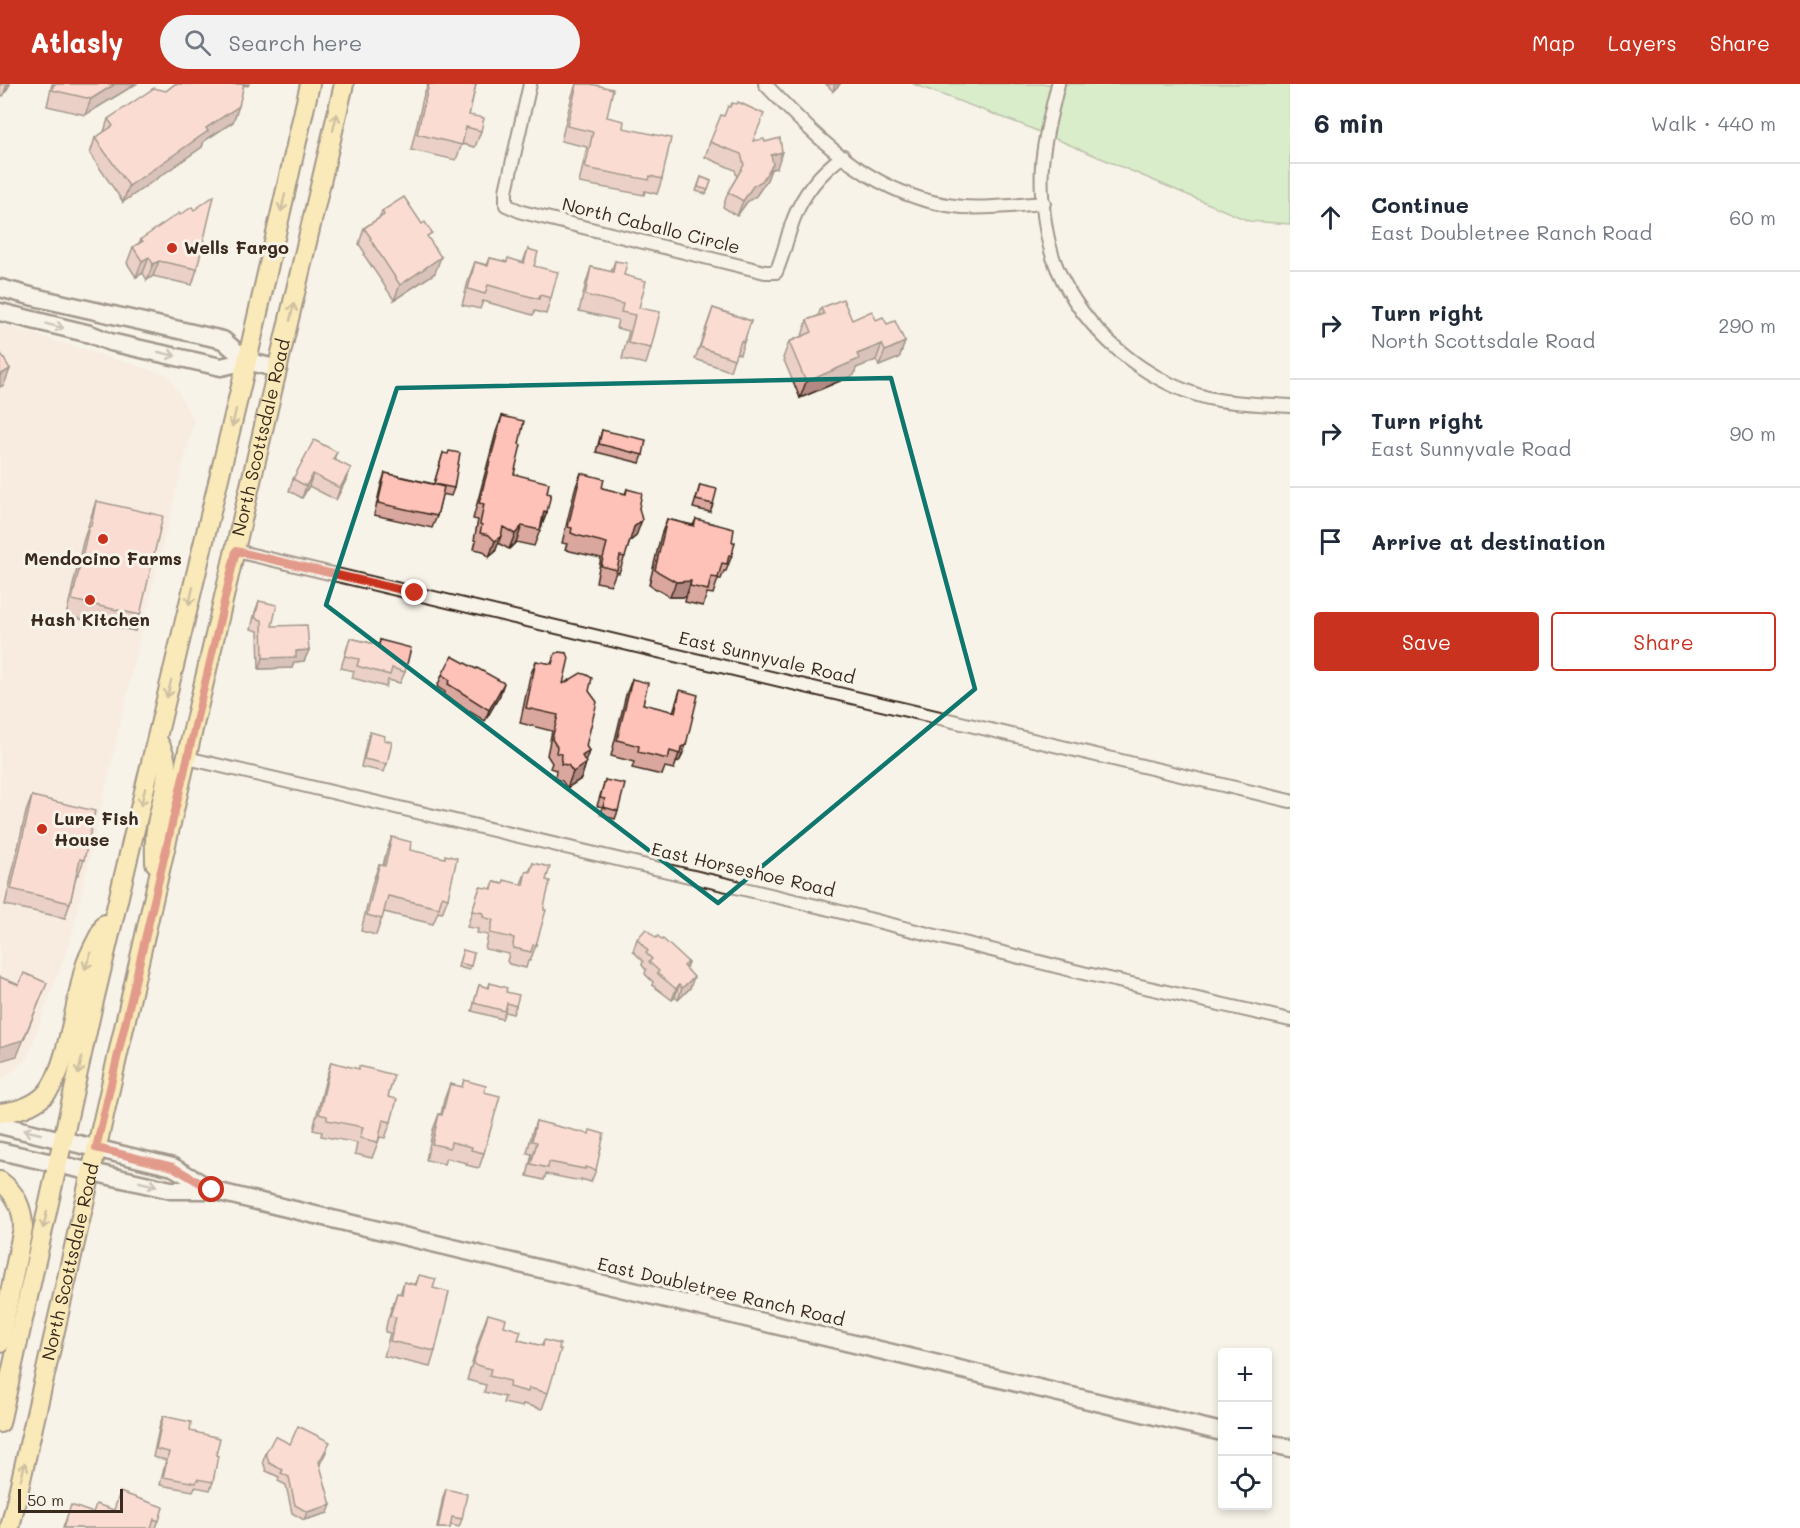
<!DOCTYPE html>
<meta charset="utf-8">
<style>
:root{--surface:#fff;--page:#f2f2f3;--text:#1f2937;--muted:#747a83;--line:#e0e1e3;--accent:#c8321e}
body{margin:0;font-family:Mali,sans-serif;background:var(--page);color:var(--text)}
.controls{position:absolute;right:18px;bottom:18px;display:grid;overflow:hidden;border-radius:6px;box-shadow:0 3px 9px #0003}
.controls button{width:54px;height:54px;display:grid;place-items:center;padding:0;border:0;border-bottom:2px solid var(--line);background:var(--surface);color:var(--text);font:30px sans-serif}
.scale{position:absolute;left:18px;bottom:15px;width:105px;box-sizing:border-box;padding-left:6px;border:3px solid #3b2a1e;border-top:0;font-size:16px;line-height:21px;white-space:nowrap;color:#3b2a1e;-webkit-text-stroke:4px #f7f3e8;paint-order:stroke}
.stop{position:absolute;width:18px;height:18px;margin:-14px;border:4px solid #c8321e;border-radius:50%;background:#fff}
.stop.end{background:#c8321e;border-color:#fff;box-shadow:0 2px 6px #0008}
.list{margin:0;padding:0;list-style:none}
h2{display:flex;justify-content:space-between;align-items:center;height:78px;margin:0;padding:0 24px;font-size:26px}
h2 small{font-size:20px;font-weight:400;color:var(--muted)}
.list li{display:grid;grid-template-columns:39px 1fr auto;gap:18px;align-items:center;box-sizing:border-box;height:108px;padding:0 24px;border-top:2px solid var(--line)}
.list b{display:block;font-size:22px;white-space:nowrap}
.list p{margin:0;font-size:20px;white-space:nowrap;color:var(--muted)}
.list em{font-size:20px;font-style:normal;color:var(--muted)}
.actions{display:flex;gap:12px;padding:18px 24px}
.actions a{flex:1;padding:14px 0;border:2px solid var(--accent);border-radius:6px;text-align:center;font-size:21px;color:var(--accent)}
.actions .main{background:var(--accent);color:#fff}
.icon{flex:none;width:33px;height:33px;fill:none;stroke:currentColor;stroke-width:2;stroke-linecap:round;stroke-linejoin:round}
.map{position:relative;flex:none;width:1290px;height:1444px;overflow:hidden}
header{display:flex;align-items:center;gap:36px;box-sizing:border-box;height:84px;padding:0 30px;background:var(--accent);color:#fff}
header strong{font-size:28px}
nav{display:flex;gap:33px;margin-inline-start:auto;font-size:21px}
.search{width:420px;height:54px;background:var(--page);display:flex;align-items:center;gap:15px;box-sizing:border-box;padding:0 21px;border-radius:33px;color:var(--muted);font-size:22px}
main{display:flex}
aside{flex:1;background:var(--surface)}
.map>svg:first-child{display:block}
.built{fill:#f9e4da}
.green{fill:#b3e7a8;stroke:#778863;stroke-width:1.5}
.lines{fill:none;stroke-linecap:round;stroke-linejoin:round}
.street-casing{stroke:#3b2a1e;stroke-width:16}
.secondary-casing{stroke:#3b2a1e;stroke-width:21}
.primary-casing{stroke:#3b2a1e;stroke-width:22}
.street{stroke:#f7f3e8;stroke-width:12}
.secondary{stroke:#f7f3e8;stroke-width:16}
.primary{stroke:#fce080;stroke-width:18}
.wall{fill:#daa79f;stroke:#3b2a1e;stroke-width:1.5}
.shaded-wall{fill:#b28882;stroke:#3b2a1e;stroke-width:1.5}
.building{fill:#fec2b9;stroke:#3b2a1e;stroke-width:1.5}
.oneway{stroke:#9c854f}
.oneway2{stroke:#998e83}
.route{stroke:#c8321e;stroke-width:8}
.marked{fill:none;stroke:#0f766e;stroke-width:4.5;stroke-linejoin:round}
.poi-dot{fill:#c8321e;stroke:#f7f3e8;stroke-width:2}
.labels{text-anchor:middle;stroke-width:6;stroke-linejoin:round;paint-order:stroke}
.street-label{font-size:18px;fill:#3b2a1e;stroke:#f7f3e8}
.poi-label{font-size:18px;font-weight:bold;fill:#3b2a1e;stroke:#f7f3e8;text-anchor:start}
</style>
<header>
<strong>Atlasly</strong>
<div class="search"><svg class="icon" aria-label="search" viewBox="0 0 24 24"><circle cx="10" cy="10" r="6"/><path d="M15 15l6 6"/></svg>Search here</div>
<nav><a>Map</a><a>Layers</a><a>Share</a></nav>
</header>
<main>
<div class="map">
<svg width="1290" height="1444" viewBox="0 0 1290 1444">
<rect width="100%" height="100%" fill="#f7f3e8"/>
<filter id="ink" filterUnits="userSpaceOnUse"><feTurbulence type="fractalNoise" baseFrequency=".0167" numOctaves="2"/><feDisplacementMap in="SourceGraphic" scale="12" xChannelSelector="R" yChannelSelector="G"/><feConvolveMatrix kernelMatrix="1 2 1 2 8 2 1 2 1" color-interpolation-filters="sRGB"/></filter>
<g filter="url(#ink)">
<path class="built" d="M0,240L168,291L194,336L141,548L72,851L27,974L5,994H0Z"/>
<path class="green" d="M913,0H1290V140L1249,137L1023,41Z"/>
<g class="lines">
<g class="street-casing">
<g id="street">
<path d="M530,0L506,107V121L522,128L765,188H776C784,170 787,152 794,134C804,108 821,88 843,72"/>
<path d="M765,0C821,59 877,115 962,123C989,125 1018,121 1044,119"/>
<path d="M1058,0C1052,26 1044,53 1042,81C1040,111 1045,156 1057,184C1084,246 1143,297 1208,314C1234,320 1263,320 1290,322"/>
<path d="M236,467L1290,717"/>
<path d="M187,674L821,823L1083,889L1290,936"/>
</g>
</g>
<g class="secondary-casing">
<g id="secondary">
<path d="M0,204L34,213L223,256L247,277"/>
<path d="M0,228L90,250L110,258L221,283L247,277L278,285"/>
<path d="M0,1041L173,1083L211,1105"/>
<path d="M0,1067L171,1106H211L1222,1348"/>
<path d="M1268,1359L1290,1364"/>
</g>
</g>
<g class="primary-casing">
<g id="primary">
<path d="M155,779C155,768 154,757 156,746C160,715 177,684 157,656"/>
<path d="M0,1029C18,1027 38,1021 49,1006C66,984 76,916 84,886C88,870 98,855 105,840"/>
<path d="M0,1097C16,1109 23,1125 23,1144L0,1259"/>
<path d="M0,1339L92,925L247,277L310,0"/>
<path id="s1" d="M10,1444L154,812L344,0"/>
</g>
</g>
<use href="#street" class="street"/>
<use href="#secondary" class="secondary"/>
<use href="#primary" class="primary"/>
</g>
<g class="wall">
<path d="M0,0H10L3,12L0,10Z"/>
<path d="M52,0H136L85,31L47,22Z"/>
<path d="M175,0H249L248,2L244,1L233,38L204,57L202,63L123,118L90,70L95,54L104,48L108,35L166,7Z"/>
<path d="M428,0H476L469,31L481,47L475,63L462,60L456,76L411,66L424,10Z"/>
<path d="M576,0L607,33L623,44L662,95L657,110L645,107L644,111L579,99L587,63L561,57L572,12Z"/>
<path d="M826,0H840L833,7Z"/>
<path d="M754,57L777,84L771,85L767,96L756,112L747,118L737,132L723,123L728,108L737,93L735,86L705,73L710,58Z"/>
<path d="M701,93L711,97L706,110L696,107Z"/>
<path d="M382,127L429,156L435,189L394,216L364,171L365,169L359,160L364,144L379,134Z"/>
<path d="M141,155L197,185L192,201L153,192L147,196L143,189L136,193L127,179L133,163L139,159Z"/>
<path d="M528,165L534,182L551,214L546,230L535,227L533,231L483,217L480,225L462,221L469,194L475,178L487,181L490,174L506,178H523Z"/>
<path d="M615,177L624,191L639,224L651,264L646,280L622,275L629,247L616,244L618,236L579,227L586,199L591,183L611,188Z"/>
<path d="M713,224L751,237L740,270L736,269L730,287L695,275Z"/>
<path d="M821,224L852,236H876L887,240L905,258L899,274L879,282L876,276L856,284L854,291L800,314L783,274L789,258L802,252L807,236L818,232Z"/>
<path d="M502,332L519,360L514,390L547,409V428L534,462L516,458L509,465L498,459L495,468L489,473L483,467L474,465L476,457L474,456L478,436L473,435L496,348Z"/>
<path d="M602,346L643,371L640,379L596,368Z"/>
<path d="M337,368L334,375L346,396L336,416L309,402L302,414L289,407L293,395Z"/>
<path d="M443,369L454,404L451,412L442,410L437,432L432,444L374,431L381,401L385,389L434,400Z"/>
<path d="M581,389L602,404L625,410L627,405L639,424L636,452L630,457L619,489L616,488L611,501L596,498L601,474L570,467L565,465L567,460L562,459L575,405Z"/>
<path d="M700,401L713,420L710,428L693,424Z"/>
<path d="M96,417L140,531L135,547L66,532L83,458Z"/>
<path d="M667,435L693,441L696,435L732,458V471L726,487H724L721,495H718L713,510L707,509L703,522L685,518L686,513H670L649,501L661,451Z"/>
<path d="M259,517L272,542L309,566L304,577L294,578L292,584L259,585L258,547L251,545L255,528Z"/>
<path d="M350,554L379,561L380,556L405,588L400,599L388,596L386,603L352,594L354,587L341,584Z"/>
<path d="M555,570L563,600L589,607L586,662L589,667L585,678L586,679L581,695L567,704L562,697L555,695L556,686L550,684L552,679L547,671L552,647L520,639L530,592L536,577L551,580Z"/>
<path d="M442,591L500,611L485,637L444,612L445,608L437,603Z"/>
<path d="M632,595L643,620L673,628L680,606L686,661L680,676L676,679L674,685L665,683L662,691L632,684L634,678L611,672L626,611Z"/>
<path d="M370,648L384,656L387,680L384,688L361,683L367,656Z"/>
<path d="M605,696L618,727L615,735L600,731L603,723L597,722Z"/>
<path d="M32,712L84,776L78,791H76L70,819L65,834L5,821L26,728Z"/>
<path d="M392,753L410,766L448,814L442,829L438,828L433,840L384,828L376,851L361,847L373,797L379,781L383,782L386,769Z"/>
<path d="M533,779L546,796L536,861L530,877H528L526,884L509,880L507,877L509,870L485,865L488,851L477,849L478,845L467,843L480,803L491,805L494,798L503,800H521L526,787L529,788Z"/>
<path d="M656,854L688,878L686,884L690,904L678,916L675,913L672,916L652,901L653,898L645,890L646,886L642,881L643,877L633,867L637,855Z"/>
<path d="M463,866L471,882L469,886L458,883Z"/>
<path d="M490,899L506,908L516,922L513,930L505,928L502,935L472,927L479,901L488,904Z"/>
<path d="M331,978L388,1013L391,1038L385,1054L380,1053L372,1074L355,1070L357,1059L321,1052L322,1048L313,1046L326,994Z"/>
<path d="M464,996L484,1008V1069L479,1084L466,1081L467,1079L446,1074L444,1080L426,1076L433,1046L439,1030L441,1031L444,1016L450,1000L462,1003Z"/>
<path d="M536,1037L596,1086L591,1098L581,1095V1097L546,1090L544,1096L527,1092L532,1070L527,1069L532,1049Z"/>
<path d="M419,1191L433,1204L435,1267L430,1283L384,1272L390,1249L385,1248L388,1234L397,1209L400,1210L404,1198L415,1201Z"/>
<path d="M488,1230L504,1242L518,1256L542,1262L544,1256L548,1309L542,1325L523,1320L522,1323L503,1319L505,1313L484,1308L486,1301L467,1296L482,1246Z"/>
<path d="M163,1332L190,1347L216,1371L213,1398L210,1406L195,1403L193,1407L160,1401L166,1376L153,1373L160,1340Z"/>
<path d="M290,1360L327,1366L320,1380L328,1429L304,1436L292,1429L286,1401L278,1397L279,1393L266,1387L263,1377L266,1369Z"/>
<path d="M446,1405L462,1435L459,1443L450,1441V1444H437L443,1413Z"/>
<path d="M163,1423L156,1444H63L93,1428Z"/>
</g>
<g class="shaded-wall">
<path d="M7,0H10L3,12Z"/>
<path d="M115,0H136L85,31L91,15Z"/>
<path d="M835,0H840L833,7Z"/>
<path d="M239,22L233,38L204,57L202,63L123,118L129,102L206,44Z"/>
<path d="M782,68L777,84L771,85L767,96L756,112L747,118L737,132L743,117L771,71Z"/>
<path d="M149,173L143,189L136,193L142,177Z"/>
<path d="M441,173L435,189L394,216L400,201Z"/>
<path d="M159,177L153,192L147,196L153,180Z"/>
<path d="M905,258L899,274L879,282L885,267Z"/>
<path d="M882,260L876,276L856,284L854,291L800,314L806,298L857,270Z"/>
<path d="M10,285L4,301L0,303V291Z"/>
<path d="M351,384L346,396L336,416L340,404Z"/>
<path d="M313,390L309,402L302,414L306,402Z"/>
<path d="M544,427L547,428L541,443H538Z"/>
<path d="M642,436L636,452L628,459L634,443Z"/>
<path d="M522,442L516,458L509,465L515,450Z"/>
<path d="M501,452L495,468L489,473L495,457Z"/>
<path d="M691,497L686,513H670L676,498Z"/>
<path d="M309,566L304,577L294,578L292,584L259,585L263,574L296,567Z"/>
<path d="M504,599L500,611L485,637L489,626Z"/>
<path d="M686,661L680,676L676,679L681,663Z"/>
<path d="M589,667L584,681L586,679L581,695L567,704L573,688L582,672Z"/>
<path d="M694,893L690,904L678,916L682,904Z"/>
<path d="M47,899L17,972L0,977V963Z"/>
<path d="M679,901L675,913L672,916L676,905Z"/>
<path d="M331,1421L328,1429L304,1436L307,1428Z"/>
</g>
<g class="building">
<path d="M54,0H115L91,15L52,6Z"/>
<path d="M175,0H244L239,22L206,44L208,47L129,102L95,54L113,42L108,35L154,4L166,7Z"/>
<path d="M429,0H476L469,31L484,34L481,47L466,43L462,61L417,50Z"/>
<path d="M577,0H591L613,5L607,33L624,37L623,44L671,54L662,95L650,92L649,96L585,84L593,48L567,42Z"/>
<path d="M738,18L764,30L753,57L764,55L765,58L780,54L782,68L771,71L773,80L762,97L753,102L743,117L728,108L744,81L741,70L710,58L721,31L724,32L728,22L730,23L732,19L737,20Z"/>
<path d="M701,93L711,97L708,106L698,103Z"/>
<path d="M214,112L197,185L159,177L153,180L149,173L142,177L133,163L143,157L141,155L179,129L180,131L192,123L194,126Z"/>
<path d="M404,113L422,140L425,138L432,149L427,152L441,173L400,201L370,155L371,154L364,144L384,131L382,127Z"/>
<path d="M528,165L538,168L534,182L558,188L551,214L540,211L539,215L488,201L485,210L468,205L475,178L488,182L490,174L507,178L508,174L524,179Z"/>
<path d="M615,177L627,179L624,191L646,197L639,224L660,228L651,264L628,259L635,231L621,228L623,220L585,211L591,183L613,188Z"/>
<path d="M843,215L852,236L872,227L876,236L883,233L887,240L895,237L905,258L885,267L882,260L857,270L859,275L806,298L789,258L812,248L807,236L824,230L821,224Z"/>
<path d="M713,224L751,237L744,258L741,257L734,275L700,263Z"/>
<path d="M0,268L10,285L0,291Z"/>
<path d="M502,332L524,337L519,360L521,361L514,390L549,399L547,409L551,410L547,428L544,427L540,446L522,442L515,450L503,443L501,452L495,457L489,451L480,449L482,441L480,440L484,420L479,419Z"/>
<path d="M602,346L646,356L643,371L599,360Z"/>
<path d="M314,356L337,368L333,375L351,384L340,404L313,390L306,402L293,395Z"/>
<path d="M449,367L460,369L454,404L434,400L443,369L448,370Z"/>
<path d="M385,389L444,403L437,432L378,419Z"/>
<path d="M581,389L604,395L602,404L626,410L627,405L642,409L639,424L642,436L634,443L625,473L620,472L617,486L601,482L607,459L576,451L571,449L572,444L568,443Z"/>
<path d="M700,401L717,405L713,420L696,416Z"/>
<path d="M96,417L163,432L140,531L72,516L89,442H91Z"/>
<path d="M667,435L694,442L696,435L734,445L732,458H735L732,471H729L727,480L722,479L718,494L711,493L708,506L690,502L691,497L676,498L655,486Z"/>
<path d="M259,517L277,521L272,542L307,541L309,566L296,567V573L263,574L262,536L255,534Z"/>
<path d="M350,554L379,561L380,556L411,564L405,588L392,584L390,591L357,582L359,575L345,572Z"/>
<path d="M559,568L567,569L569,574L563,600L581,589L587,591L592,594L589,607L597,618L586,662L589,667L582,672L586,679L573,688L568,681L561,680L562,670L556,669L557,663L552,655L558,631L526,624L536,577L552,580L555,570Z"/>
<path d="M452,572L476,585L477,584L504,599L489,626L448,600L450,596L442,591Z"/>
<path d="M632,595L648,599L643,620L675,628L680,606L698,611L686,661L681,663L680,670L670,667L668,675L638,668L639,662L617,656Z"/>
<path d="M370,648L385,652L384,656L392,658L387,680L364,675Z"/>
<path d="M605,696L625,700L618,727L603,723L605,715L600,714Z"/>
<path d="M32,712L95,727L84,776L80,775L70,819L11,805Z"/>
<path d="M392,753L411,758L410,766L445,774V771L457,774L448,814L442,812L439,824L388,812L382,835L367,831L379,781L385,782Z"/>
<path d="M533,779L550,783L546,796L550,797L544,823V826H546L536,861H533L531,868L514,864L513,861L514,854L490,849L493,836L483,833V829L472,827L480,803L492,805L494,798L503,800L504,796L523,801L526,787L530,788Z"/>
<path d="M646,845L656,854L658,852L662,856L663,855L688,878L684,882L694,893L682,904L679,901L676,905L657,889L659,887L649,878L652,875L646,869L648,867L637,855Z"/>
<path d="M463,866L474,869L471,882L459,879Z"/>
<path d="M24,889L47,899L23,956L0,963V893L19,901Z"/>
<path d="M490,899L507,904L506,908L519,911L516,922L507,919L505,927L474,919L479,901L489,904Z"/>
<path d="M331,978L359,985V982L394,991L388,1013L397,1015L391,1038L383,1036L378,1058L360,1054L363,1043L327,1036V1032L319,1030Z"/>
<path d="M464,996L486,1002L484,1008L500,1012L484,1069L471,1066L472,1063L451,1058L450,1064L432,1060L439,1030L442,1031L450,1000L462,1003Z"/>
<path d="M536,1037L589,1050L590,1046L604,1050L596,1086L585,1083V1085L549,1078L548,1084L531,1080L537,1058L532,1057Z"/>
<path d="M419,1191L436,1195L433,1204L449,1208L435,1267L390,1257L396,1233L390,1232L397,1209L402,1210L404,1198L416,1201Z"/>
<path d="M488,1230L506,1235L504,1242L521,1247L518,1256L543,1262L544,1256L560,1260L559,1265H561L548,1309L529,1304L528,1308L509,1303L510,1297L489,1292L491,1285L473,1280Z"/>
<path d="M163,1332L191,1338L190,1347L220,1354L216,1371L218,1372L213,1398L197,1395L196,1399L163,1393L169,1368L156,1365Z"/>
<path d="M298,1342L330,1358L319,1378L331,1421L307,1428L295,1421L289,1393L281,1389L283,1386L269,1379L266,1369L275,1352L290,1360Z"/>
<path d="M446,1405L467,1410L462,1435L452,1433L450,1444H438Z"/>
<path d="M120,1408L163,1423L159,1437L154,1435L151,1444H63L71,1421L93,1429L96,1420L114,1426Z"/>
</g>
<defs><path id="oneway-shaft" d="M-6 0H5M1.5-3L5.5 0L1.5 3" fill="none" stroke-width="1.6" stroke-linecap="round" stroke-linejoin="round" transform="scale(1.5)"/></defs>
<g class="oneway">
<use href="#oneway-shaft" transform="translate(335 38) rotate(-77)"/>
<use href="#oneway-shaft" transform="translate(283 119) rotate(103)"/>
<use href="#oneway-shaft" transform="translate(292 228) rotate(-77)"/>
<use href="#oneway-shaft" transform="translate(234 334) rotate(103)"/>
<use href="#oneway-shaft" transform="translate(191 512) rotate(103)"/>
<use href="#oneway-shaft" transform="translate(169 605) rotate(104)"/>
<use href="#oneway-shaft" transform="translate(143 713) rotate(104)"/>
<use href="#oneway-shaft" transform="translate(88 877) rotate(111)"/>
<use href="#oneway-shaft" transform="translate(80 982) rotate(102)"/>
<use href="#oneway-shaft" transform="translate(45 1136) rotate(103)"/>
<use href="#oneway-shaft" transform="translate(23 1387) rotate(-77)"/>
</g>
<g class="oneway2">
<use href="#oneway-shaft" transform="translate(55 242) rotate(14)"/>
<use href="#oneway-shaft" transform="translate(167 270) rotate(13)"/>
<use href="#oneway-shaft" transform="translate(32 1048) rotate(-167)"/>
<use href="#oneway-shaft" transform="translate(148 1100) rotate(14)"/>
</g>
</g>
<g class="lines" filter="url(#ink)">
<path class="route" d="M212,1106L173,1083L96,1064L236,467L415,509"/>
</g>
<path d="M0 0H1290V1444H0ZM891,294L975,605L718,819L326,521L397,304Z" fill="#f7f3e8" fill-opacity=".55" fill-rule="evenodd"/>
<path class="marked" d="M891,294L975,605L718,819L326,521L397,304Z"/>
<g class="poi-dot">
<circle cx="172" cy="164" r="6"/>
<circle cx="103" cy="455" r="6"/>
<circle cx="90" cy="516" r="6"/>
<circle cx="42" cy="745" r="6"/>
</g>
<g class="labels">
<g class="street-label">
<text transform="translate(651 142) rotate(14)" y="6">North Caballo Circle</text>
<text dy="6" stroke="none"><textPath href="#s1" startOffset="1119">North Scottsdale Road</textPath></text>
<text transform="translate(767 574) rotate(13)" y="6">East Sunnyvale Road</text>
<text transform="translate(743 786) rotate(13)" y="6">East Horseshoe Road</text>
<text dy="6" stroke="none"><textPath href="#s1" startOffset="273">North Scottsdale Road</textPath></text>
<text transform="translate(721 1208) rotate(13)" y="6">East Doubletree Ranch Road</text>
</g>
<g class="poi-label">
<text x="184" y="170">Wells Fargo</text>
<text x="103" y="481" text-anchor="middle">Mendocino Farms</text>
<text x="90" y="542" text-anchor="middle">Hash Kitchen</text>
<text x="54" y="741">Lure Fish<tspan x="54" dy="21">House</tspan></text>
</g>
</g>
</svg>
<div class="controls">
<button>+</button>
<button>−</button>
<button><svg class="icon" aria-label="locate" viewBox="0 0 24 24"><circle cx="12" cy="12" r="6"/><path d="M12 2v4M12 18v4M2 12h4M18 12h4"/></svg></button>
</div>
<div class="scale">50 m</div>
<div class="stop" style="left:212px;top:1106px"></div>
<div class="stop end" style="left:415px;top:509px"></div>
</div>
<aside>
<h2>6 min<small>Walk · 440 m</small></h2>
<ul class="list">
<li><svg class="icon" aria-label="ahead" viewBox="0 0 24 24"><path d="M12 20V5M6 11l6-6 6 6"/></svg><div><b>Continue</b><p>East Doubletree Ranch Road</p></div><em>60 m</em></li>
<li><svg class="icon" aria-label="right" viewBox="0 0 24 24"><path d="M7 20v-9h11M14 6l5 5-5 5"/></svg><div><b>Turn right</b><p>North Scottsdale Road</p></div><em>290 m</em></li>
<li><svg class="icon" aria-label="right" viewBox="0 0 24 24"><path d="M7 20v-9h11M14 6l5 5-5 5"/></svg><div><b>Turn right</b><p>East Sunnyvale Road</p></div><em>90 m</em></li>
<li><svg class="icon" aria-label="arrive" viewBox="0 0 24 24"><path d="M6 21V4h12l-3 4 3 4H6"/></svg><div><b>Arrive at destination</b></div></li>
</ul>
<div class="actions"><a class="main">Save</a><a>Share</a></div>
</aside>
</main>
